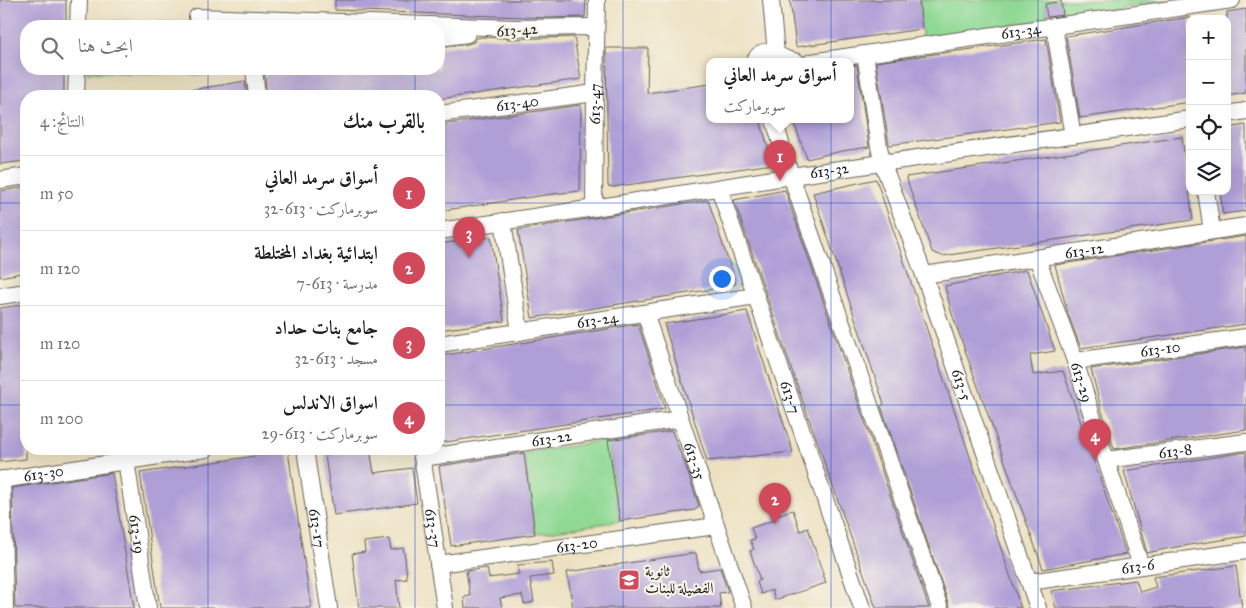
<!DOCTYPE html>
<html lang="ar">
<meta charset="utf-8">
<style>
:root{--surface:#fff;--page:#f2f2f2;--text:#202124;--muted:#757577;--line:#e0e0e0;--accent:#d1495b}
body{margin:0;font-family:"IM FELL Great Primer",Amiri,serif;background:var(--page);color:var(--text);direction:rtl}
.controls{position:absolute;right:15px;top:15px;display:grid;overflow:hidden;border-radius:10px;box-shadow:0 5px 20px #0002}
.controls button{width:45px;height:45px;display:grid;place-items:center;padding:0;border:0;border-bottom:1px solid var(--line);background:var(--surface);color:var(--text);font:25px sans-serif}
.you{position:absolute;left:721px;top:278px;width:18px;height:18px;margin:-12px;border:4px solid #fff;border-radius:50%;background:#1a73e8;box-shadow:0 0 0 8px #1a73e833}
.badge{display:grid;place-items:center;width:32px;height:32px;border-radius:50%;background:var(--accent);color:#fff;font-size:16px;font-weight:700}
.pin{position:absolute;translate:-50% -41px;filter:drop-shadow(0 1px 2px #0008)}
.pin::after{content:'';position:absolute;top:26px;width:18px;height:15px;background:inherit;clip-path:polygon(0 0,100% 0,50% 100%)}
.popup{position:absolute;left:706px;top:58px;width:148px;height:65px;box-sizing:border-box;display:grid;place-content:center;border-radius:10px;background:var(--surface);filter:drop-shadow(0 1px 4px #0005);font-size:16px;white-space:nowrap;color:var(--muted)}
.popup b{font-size:19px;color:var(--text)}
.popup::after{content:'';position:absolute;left:50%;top:100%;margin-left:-10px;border:10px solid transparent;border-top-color:var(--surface)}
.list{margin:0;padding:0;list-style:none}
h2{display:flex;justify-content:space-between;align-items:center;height:65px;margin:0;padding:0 20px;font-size:21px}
h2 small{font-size:16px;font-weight:400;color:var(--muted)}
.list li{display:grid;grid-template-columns:32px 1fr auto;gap:15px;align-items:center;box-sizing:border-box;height:75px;padding:0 20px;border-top:1px solid var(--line)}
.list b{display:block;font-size:19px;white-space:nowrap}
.list p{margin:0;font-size:16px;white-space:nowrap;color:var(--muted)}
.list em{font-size:16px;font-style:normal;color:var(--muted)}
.icon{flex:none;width:28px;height:28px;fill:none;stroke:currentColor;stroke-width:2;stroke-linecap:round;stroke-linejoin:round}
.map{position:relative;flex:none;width:1246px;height:608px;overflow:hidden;direction:ltr}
.search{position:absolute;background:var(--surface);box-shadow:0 5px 20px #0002;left:20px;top:20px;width:425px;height:55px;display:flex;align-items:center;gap:12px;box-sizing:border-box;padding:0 18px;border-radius:20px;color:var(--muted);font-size:19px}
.panel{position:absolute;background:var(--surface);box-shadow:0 5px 20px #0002;left:20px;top:90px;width:425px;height:365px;border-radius:20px;direction:rtl}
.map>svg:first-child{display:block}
.green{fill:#90d994;stroke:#567a58}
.building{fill:#af9fd7}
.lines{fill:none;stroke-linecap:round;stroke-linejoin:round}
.minor-casing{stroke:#656156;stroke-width:18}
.minor{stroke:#fff;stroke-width:16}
.grid{fill:none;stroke:#1d4ed8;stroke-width:1;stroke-opacity:0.55}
.labels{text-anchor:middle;stroke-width:4.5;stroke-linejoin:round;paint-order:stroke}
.street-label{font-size:15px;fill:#1c1c1c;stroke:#f7f3e8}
.poi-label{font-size:15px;fill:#1c1c1c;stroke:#f7f3e8;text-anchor:start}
</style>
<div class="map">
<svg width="1246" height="608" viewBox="0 0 1246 608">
<rect width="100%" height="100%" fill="#f7f3e8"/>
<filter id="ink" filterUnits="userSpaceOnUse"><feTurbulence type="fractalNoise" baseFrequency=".02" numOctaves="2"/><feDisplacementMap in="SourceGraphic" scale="10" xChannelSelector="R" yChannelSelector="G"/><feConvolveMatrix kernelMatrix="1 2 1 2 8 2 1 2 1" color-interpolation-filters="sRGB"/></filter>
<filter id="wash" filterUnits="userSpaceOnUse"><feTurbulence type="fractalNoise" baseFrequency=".0096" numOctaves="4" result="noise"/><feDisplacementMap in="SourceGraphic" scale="20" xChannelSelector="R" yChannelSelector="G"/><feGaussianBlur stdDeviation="1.12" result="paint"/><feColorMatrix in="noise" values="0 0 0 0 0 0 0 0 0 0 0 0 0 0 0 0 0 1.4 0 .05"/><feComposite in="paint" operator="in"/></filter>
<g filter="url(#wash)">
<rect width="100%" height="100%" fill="#ede1c1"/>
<g class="green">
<path d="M919,0H1171L1063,18L1061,2L1045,4L1047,20L922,38Z"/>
<path d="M86,20L208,23V26H86Z"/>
<path d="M85,69H207V75L85,72Z"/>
<path d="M608,440L620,521L535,534L524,453Z"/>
</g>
<g id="blocks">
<g class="building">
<path d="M0,0H66V26H26V69H64V96H26V161L0,164Z"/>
<path d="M335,0H586L585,17L549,18L335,10Z"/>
<path d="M790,0H919L922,29L796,47Z"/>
<path d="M1061,1L1063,15L1047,17L1045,4Z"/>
<path d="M1246,9V93L1227,96V12Z"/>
<path d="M1190,17V102L1080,118L1066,36Z"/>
<path d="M482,37L503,38L509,39L574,37L581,79L439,99V96H267L264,69H439V48L468,44L474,42L476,38Z"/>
<path d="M1046,39L1060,122L889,145L876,62Z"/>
<path d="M606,48H648L647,93L710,84V120H760L773,164L613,187L608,186Z"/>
<path d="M857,65L869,147L842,151L807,159L793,120H850V66Z"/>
<path d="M245,81L247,96H192L191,90Z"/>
<path d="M581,105L580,191L545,195L439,211V125Z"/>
<path d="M1246,125V211L1223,214L1220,191H1227V128Z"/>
<path d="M1182,137L1193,220L942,256L932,252L906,177Z"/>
<path d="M876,179L960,427L1021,608H950L881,406L884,404L813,193Z"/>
<path d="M26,187V272L0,277V191Z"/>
<path d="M785,190L788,199L929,608H876L797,385L734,200Z"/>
<path d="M708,200L736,284L707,290L532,318L518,230Z"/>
<path d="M1246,236V324L1081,348L1068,314L1055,265Z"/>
<path d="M491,237L504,321L439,330V244Z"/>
<path d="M1027,270L1055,351L1030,355L1033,375L1063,371L1126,554L1043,569L951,311L945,286Z"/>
<path d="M26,304V459L0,462V308Z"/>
<path d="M747,311L793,452L707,461L664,324Z"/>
<path d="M638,324L656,378L665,409L439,443V356Z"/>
<path d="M1246,347V430L1114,449L1101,408L1091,369Z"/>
<path d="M672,431L686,467L699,506L695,510L620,521L608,440Z"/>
<path d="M324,449H370L374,473L412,468L417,503L334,515Z"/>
<path d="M288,451L311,608H160L140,473Z"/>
<path d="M1246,452V536L1170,548L1147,553L1124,471Z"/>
<path d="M524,453L535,534L451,546L439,466Z"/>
<path d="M112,473L134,608H15L12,488Z"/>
<path d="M793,510L800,531L808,528L826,583L775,600L772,590L761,594L757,582L760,580L750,551L754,549L750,540L755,539L751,528L774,520L773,516Z"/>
<path d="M389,539L391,550L403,548L405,558L407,579L396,580L399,608H359L352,554L365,552L364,542Z"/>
<path d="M696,553L699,571L720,568L728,592L719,593L721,608H573L567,572Z"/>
<path d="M552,562L554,575L530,578L534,602L524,604L522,595L500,598L502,608H465L464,597L470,596L466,571L487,568L489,578L519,574L517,565Z"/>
<path d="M1236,566L1242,608H1056L1051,591L1136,580L1140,592L1156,587L1153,577Z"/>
</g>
</g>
</g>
<g filter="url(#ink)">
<use href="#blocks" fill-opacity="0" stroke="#656156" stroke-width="1"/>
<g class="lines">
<g class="minor-casing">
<g id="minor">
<path d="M771,0L776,54L786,59L797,62"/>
<path d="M197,17L517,28"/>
<path d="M78,26L79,0"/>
<path d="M1054,26L1073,136"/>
<path d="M508,29L517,28L596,27"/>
<path d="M439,38L467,34"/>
<path id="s1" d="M865,54L879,147L883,164L924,275L1038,608"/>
<path d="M756,62L755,60C760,51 767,50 776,54"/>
<path id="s2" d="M811,62L1232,0"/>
<path d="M254,69L257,96"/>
<path d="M76,96L77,69"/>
<path id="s3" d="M439,114L595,93"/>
<path d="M1227,114L1246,111"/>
<path d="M774,120L791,176L940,608"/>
<path d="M0,180L26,176"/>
<path id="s4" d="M719,188L862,608"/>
<path d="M1206,191L1212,231"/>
<path id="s5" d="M594,208L595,93L597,0"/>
<path d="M503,221L520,332"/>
<path id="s6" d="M439,231L594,208L791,176L1190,119"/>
<path id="s7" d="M1037,258L1075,361L1106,460L1141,566"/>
<path id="s8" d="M924,275L1246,226"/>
<path d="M0,296L26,292"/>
<path id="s9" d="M645,313L744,608"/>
<path id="s10" d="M439,344L756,296"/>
<path id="s11" d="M1075,361L1246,337"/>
<path id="s12" d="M305,449L329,608"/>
<path id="s13" d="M421,449L445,608"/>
<path id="s14" d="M423,458L680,419"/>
<path id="s15" d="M126,460L148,608"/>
<path id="s16" d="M1106,460L1246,442"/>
<path d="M2,479L5,608"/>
<path id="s17" d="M0,480L206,449"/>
<path id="s18" d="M438,564L716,526"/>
<path id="s19" d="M1029,582L1246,551"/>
</g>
</g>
<use href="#minor" class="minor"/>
</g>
</g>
<path class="grid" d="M208,0V26M415,0V26M623,0V608M831,0V608M1038,0V608M208,69V96M415,69V96M0,203H26M439,203H1246M0,405H26M439,405H1246M208,449V608M415,449V608"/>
<defs>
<g id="school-square" transform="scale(1.125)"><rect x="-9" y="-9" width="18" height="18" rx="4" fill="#d1495b" stroke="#f7f3e8"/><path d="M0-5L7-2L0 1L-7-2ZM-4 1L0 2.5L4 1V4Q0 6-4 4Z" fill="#fff"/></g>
</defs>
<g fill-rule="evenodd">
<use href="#school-square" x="629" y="580"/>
</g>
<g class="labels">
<g class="street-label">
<text transform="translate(517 30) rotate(-4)" y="5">613-42</text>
<text dy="5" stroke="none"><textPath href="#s2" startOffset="212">613-34</textPath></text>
<text dy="5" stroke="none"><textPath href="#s3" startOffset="79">613-40</textPath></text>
<text dy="5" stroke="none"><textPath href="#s5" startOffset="104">613-47</textPath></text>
<text dy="5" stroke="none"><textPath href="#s6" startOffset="395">613-32</textPath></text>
<text dy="5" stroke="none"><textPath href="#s8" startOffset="162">613-12</textPath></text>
<text dy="5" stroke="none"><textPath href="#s10" startOffset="160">613-24</textPath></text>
<text dy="5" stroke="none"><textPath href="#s11" startOffset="86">613-10</textPath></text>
<text dy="5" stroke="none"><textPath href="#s7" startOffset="132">613-29</textPath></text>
<text dy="5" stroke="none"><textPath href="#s1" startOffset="346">613-5</textPath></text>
<text dy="5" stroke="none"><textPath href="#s4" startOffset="221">613-7</textPath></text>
<text dy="5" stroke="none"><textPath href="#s14" startOffset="130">613-22</textPath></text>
<text dy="5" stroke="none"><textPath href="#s16" startOffset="70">613-8</textPath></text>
<text dy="5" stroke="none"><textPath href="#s9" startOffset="156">613-35</textPath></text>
<text dy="5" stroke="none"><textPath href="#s17" startOffset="44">613-30</textPath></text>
<text dy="5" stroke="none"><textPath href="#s12" startOffset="80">613-17</textPath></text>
<text dy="5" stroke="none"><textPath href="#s13" startOffset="80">613-37</textPath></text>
<text dy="5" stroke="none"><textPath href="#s15" startOffset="75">613-19</textPath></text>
<text dy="5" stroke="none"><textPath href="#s18" startOffset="140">613-20</textPath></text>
<text dy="5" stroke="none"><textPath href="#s19" startOffset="110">613-6</textPath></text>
</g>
<g class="poi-label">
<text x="645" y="576">ثانوية<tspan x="645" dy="17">الفضيلة للبنات</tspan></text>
</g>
</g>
</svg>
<div class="controls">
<button>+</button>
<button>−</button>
<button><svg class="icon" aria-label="locate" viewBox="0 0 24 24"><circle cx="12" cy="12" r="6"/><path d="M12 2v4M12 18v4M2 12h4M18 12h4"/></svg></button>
<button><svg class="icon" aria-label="layers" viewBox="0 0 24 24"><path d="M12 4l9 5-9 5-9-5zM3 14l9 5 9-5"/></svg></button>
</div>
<div class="you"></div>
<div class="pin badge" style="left:780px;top:181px">1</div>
<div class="popup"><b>أسواق سرمد العاني</b>سوبرماركت</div>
<div class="pin badge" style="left:775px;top:524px">2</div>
<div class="pin badge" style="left:469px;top:258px">3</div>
<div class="pin badge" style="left:1095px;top:460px">4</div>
<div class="search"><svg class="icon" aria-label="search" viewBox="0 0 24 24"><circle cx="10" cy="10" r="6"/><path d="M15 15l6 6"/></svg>ابحث هنا</div>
<section class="panel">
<h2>بالقرب منك<small>النتائج: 4</small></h2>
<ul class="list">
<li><span class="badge">1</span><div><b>أسواق سرمد العاني</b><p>سوبرماركت · 613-32</p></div><em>50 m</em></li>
<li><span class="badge">2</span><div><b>ابتدائية بغداد المختلطة</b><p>مدرسة · 613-7</p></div><em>120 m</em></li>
<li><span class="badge">3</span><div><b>جامع بنات حداد</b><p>مسجد · 613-32</p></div><em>120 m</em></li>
<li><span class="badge">4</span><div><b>اسواق الاندلس</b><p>سوبرماركت · 613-29</p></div><em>200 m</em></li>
</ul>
</section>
</div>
